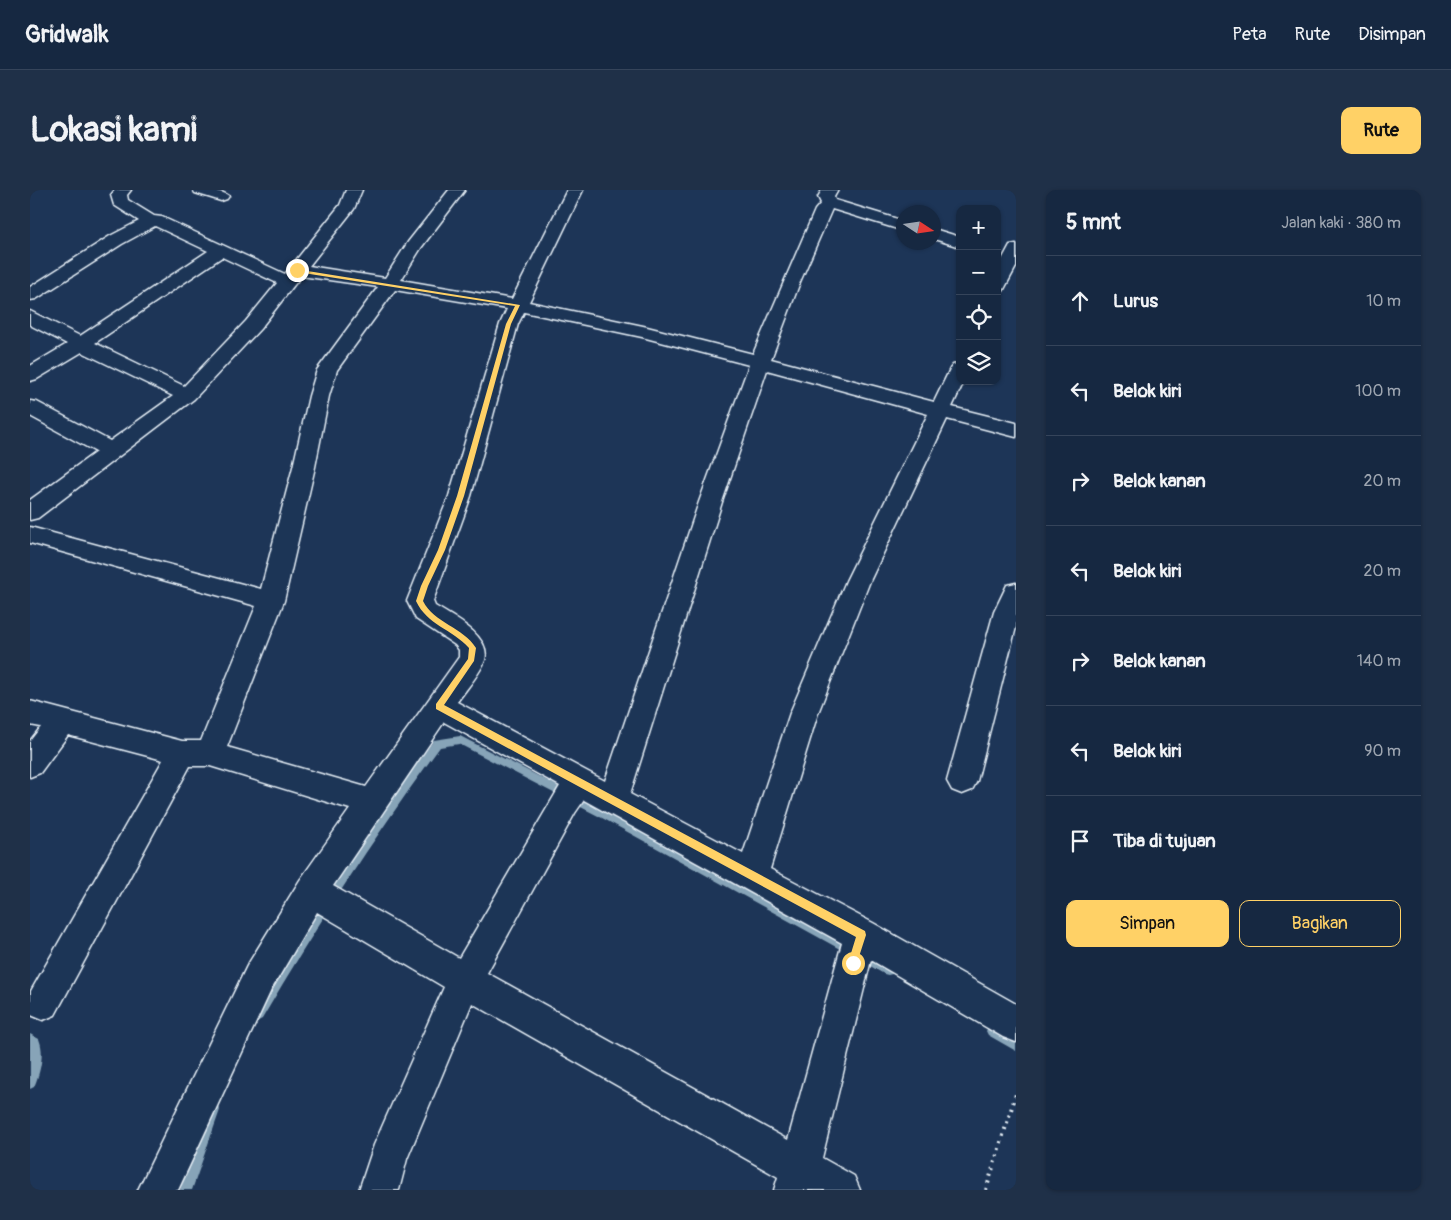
<!DOCTYPE html>
<html lang="id">
<meta charset="utf-8">
<style>
:root{--surface:#162841;--page:#1f3048;--text:#f1f3f6;--muted:#9ea6b1;--line:#35445a;--accent:#ffd166}
body{margin:0;font-family:Pangolin,sans-serif;background:var(--page);color:var(--text)}
.controls{position:absolute;right:15px;top:15px;display:grid;overflow:hidden;border-radius:10px;box-shadow:0 1px 4px #0004}
.controls button{width:45px;height:45px;display:grid;place-items:center;padding:0;border:0;border-bottom:1px solid var(--line);background:var(--surface);color:var(--text);font:25px sans-serif}
.compass{position:absolute;left:866px;top:15px;width:45px;height:45px;border-radius:50%;background:var(--surface);box-shadow:0 1px 4px #0004;rotate:102deg}
.stop{position:absolute;width:15px;height:15px;margin:-11px;border:4px solid #ffd166;border-radius:50%;background:#fff}
.stop.end{background:#ffd166;border-color:#fff;box-shadow:0 1px 5px #0008}
.list{margin:0;padding:0;list-style:none}
h2{display:flex;justify-content:space-between;align-items:center;height:65px;margin:0;padding:0 20px;font-size:21px}
h2 small{font-size:16px;font-weight:400;color:var(--muted)}
.list li{display:grid;grid-template-columns:32px 1fr auto;gap:15px;align-items:center;box-sizing:border-box;height:90px;padding:0 20px;border-top:1px solid var(--line)}
.list b{display:block;font-size:19px;white-space:nowrap}
.list em{font-size:16px;font-style:normal;color:var(--muted)}
.actions{display:flex;gap:10px;padding:15px 20px}
.actions a{flex:1;padding:11px 0;border:1px solid var(--accent);border-radius:10px;text-align:center;font-size:18px;color:var(--accent)}
.actions .main{background:var(--accent);color:#111}
.icon{flex:none;width:28px;height:28px;fill:none;stroke:currentColor;stroke-width:2;stroke-linecap:round;stroke-linejoin:round}
.map{position:relative;flex:none;width:986px;height:1000px;overflow:hidden;border-radius:10px}
header{display:flex;align-items:center;gap:30px;box-sizing:border-box;height:70px;padding:0 25px;background:var(--surface);border-bottom:1px solid var(--line)}
header strong{font-size:24px}
nav{display:flex;gap:28px;margin-inline-start:auto;font-size:18px}
.intro{display:flex;align-items:center;justify-content:space-between;box-sizing:border-box;height:120px;padding:0 30px}
h1{margin:0;font-size:35px}
.button{padding:12px 22px;border-radius:10px;background:var(--accent);color:#111;font-size:18px;font-weight:700}
main{display:flex;gap:30px;padding:0 30px}
aside{flex:1;background:var(--surface);border-radius:10px;box-shadow:0 1px 4px #0004}
.map>svg:first-child{display:block}
.lines{fill:none;stroke-linecap:round;stroke-linejoin:round}
.stream{fill:#87a4b8;fill-rule:evenodd}
.minor-casing{stroke:#e8f1f8;stroke-width:3}
.path{stroke:#e8f1f8;stroke-width:4;stroke-dasharray:2 5;stroke-linecap:butt}
.minor{fill:#1d3557;fill-rule:evenodd}
.route{fill:#ffd166}
</style>
<header>
<strong>Gridwalk</strong>
<nav><a>Peta</a><a>Rute</a><a>Disimpan</a></nav>
</header>
<div class="intro"><h1>Lokasi kami</h1><a class="button">Rute</a></div>
<main>
<div class="map">
<svg width="986" height="1000" viewBox="0 0 986 1000">
<rect width="100%" height="100%" fill="#1d3557"/>
<filter id="ink" filterUnits="userSpaceOnUse"><feTurbulence type="fractalNoise" baseFrequency=".02" numOctaves="2"/><feDisplacementMap in="SourceGraphic" scale="10" xChannelSelector="R" yChannelSelector="G"/><feConvolveMatrix kernelMatrix="1 2 1 2 8 2 1 2 1" color-interpolation-filters="sRGB"/></filter>
<g filter="url(#ink)">
<g class="lines">
<g class="stream">
<path d="M430,546L580,623L825,755L826,759L825,763L821,764L817,763L574,629L429,554L410,557C346,644 287,735 232,829L228,831L224,829L222,825L224,821C279,727 339,638 404,550Z"/>
<path d="M832,760L862,776L863,780L862,784L858,785L854,784L828,769L827,765L828,761Z"/>
<path d="M962,835L986,849V861L958,845L956,841L958,837Z"/>
<path d="M0,844L9,849C15,863 10,883 4,897L0,899Z"/>
<path d="M184,914L188,916L190,920L162,1000H150L178,920L180,916Z"/>
</g>
<g class="minor-casing">
<g id="minor">
<path d="M85,0H101L97,5L98,10L124,26L132,27L255,84L310,15L316,0H332L324,19L279,76L355,88L378,52L419,0H435L391,58L371,90L482,109L537,0H553L499,112L613,136L723,164L785,20L791,13L788,7L792,0H808L804,7L805,10L874,31V41L802,19L770,92L741,169L904,212L920,179L923,175L930,173V191H934L922,217L986,233V247L917,229L840,391L788,523L740,679L843,733L986,814V852L973,847L841,770L792,968L824,986L830,1000H744L748,987L442,813L377,969L369,1000H329L344,955L414,797L287,722L241,800L148,1000H108L217,776L270,690L320,619L180,576H160L25,825L13,830L1,825V801L133,570L38,545L10,583L0,587V551L11,537L0,535V511L152,551H171L226,416L0,353V337L231,399L263,277L279,206L287,180L348,97L271,86L230,139L164,209L8,328L0,330V310L66,262L0,226V211L7,212L80,251L143,206L52,162L7,189L0,191V176L37,154L0,135V121L50,146L178,61L125,36L92,54L6,109L0,110V97L80,46L109,31L84,15L81,5ZM192,67L247,93L216,131L154,196L65,153ZM365,100L477,119L470,134L419,306L377,411L386,429L425,455L429,460V467L336,597L197,557L254,411L285,277L299,206L307,180ZM494,122L612,147L719,175L669,312L575,591L427,512C435,501 451,482 455,470C462,446 421,426 405,416L403,411L441,306L488,134ZM737,180L898,224L816,391L760,523L713,664L600,604L692,312ZM414,532L530,596L429,768L303,696ZM554,610L812,753L758,950L457,783L545,623Z"/>
<path d="M163,0C174,0 192,0 199,6L197,9L191,11L165,3Z"/>
<path d="M904,39L930,47V57L904,49Z"/>
<path d="M986,54V77L973,101L967,102V79L980,55Z"/>
<path d="M986,393V437L947,591L942,600L932,604L922,600L917,591L964,422L977,395Z"/>
</g>
</g>
<path class="path" d="M956,1000L986,904"/>
<use href="#minor" class="minor"/>
</g>
</g>
<path class="route" d="M265,79L490,115L481,134L434,306L415,360L398,396L393,411C404,433 433,437 446,458L444,471L414,515L835,741L836,745L826,776H819L818,773L826,747L406,519V514L438,469L439,458C422,439 397,435 386,411L391,396L408,360L427,306L476,134L485,116L267,82Z"/>
</svg>
<div class="controls">
<button>+</button>
<button>−</button>
<button><svg class="icon" aria-label="locate" viewBox="0 0 24 24"><circle cx="12" cy="12" r="6"/><path d="M12 2v4M12 18v4M2 12h4M18 12h4"/></svg></button>
<button><svg class="icon" aria-label="layers" viewBox="0 0 24 24"><path d="M12 4l9 5-9 5-9-5zM3 14l9 5 9-5"/></svg></button>
</div>
<svg class="compass" viewBox="-18 -18 36 36"><path d="M0-13l5 13h-10z" fill="#e53935"/><path d="M0 13l5-13h-10z" fill="#9ea6b1"/></svg>
<div class="stop" style="left:823px;top:773px"></div>
<div class="stop end" style="left:267px;top:80px"></div>
</div>
<aside>
<h2>5 mnt<small>Jalan kaki · 380 m</small></h2>
<ul class="list">
<li><svg class="icon" aria-label="ahead" viewBox="0 0 24 24"><path d="M12 20V5M6 11l6-6 6 6"/></svg><div><b>Lurus</b></div><em>10 m</em></li>
<li><svg class="icon" aria-label="left" viewBox="0 0 24 24"><path d="M17 20v-9H6M10 6l-5 5 5 5"/></svg><div><b>Belok kiri</b></div><em>100 m</em></li>
<li><svg class="icon" aria-label="right" viewBox="0 0 24 24"><path d="M7 20v-9h11M14 6l5 5-5 5"/></svg><div><b>Belok kanan</b></div><em>20 m</em></li>
<li><svg class="icon" aria-label="left" viewBox="0 0 24 24"><path d="M17 20v-9H6M10 6l-5 5 5 5"/></svg><div><b>Belok kiri</b></div><em>20 m</em></li>
<li><svg class="icon" aria-label="right" viewBox="0 0 24 24"><path d="M7 20v-9h11M14 6l5 5-5 5"/></svg><div><b>Belok kanan</b></div><em>140 m</em></li>
<li><svg class="icon" aria-label="left" viewBox="0 0 24 24"><path d="M17 20v-9H6M10 6l-5 5 5 5"/></svg><div><b>Belok kiri</b></div><em>90 m</em></li>
<li><svg class="icon" aria-label="arrive" viewBox="0 0 24 24"><path d="M6 21V4h12l-3 4 3 4H6"/></svg><div><b>Tiba di tujuan</b></div></li>
</ul>
<div class="actions"><a class="main">Simpan</a><a>Bagikan</a></div>
</aside>
</main>
